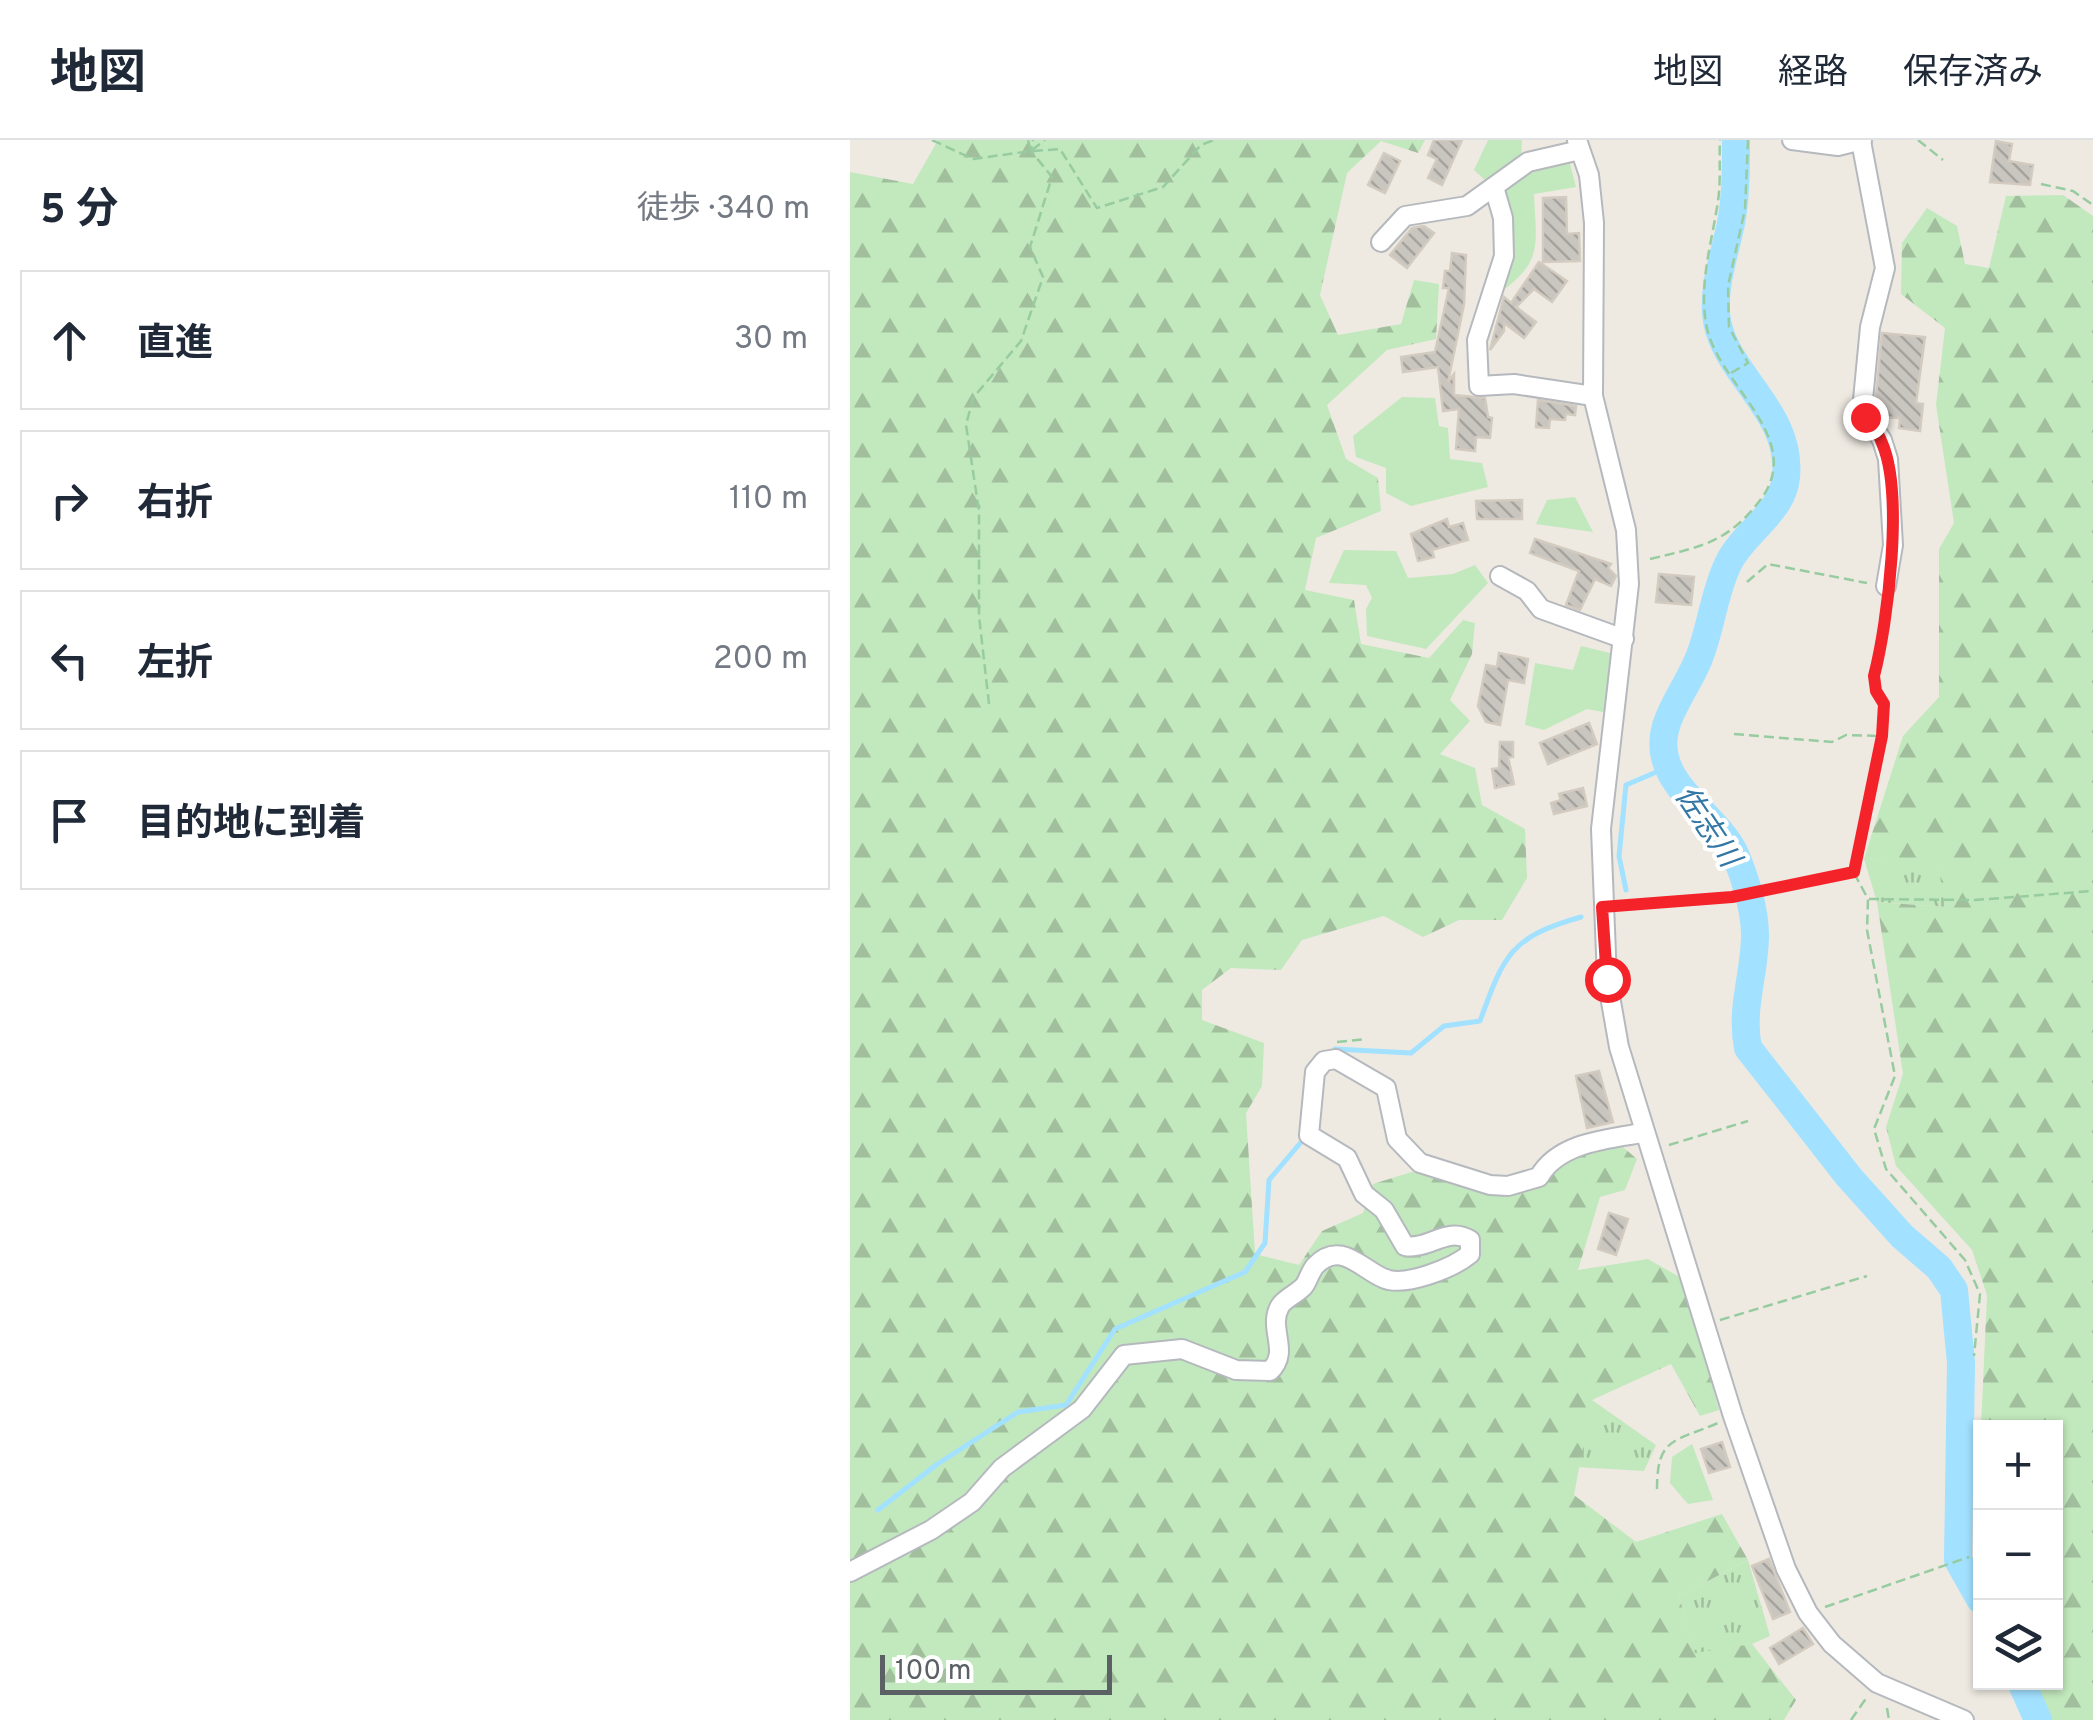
<!DOCTYPE html>
<html lang="ja">
<meta charset="utf-8">
<style>
:root{--surface:#fff;--page:#f6f6f7;--text:#1f2937;--muted:#747a83;--line:#e0e1e3}
body{margin:0;font-family:Overpass,"Noto Sans JP",sans-serif;background:var(--page);color:var(--text)}
.controls{position:absolute;right:30px;bottom:30px;display:grid;overflow:hidden;border-radius:0px;box-shadow:0 2px 8px #0004}
.controls button{width:90px;height:90px;display:grid;place-items:center;padding:0;border:0;border-bottom:2px solid var(--line);background:var(--surface);color:var(--text);font:50px sans-serif}
.scale{position:absolute;left:30px;bottom:25px;width:232px;box-sizing:border-box;padding-left:10px;border:5px solid #5a6064;border-top:0;font-size:28px;line-height:35px;white-space:nowrap;color:#5a6064;-webkit-text-stroke:8px #fff;paint-order:stroke}
.stop{position:absolute;width:30px;height:30px;margin:-22px;border:8px solid #f4232a;border-radius:50%;background:#fff}
.stop.end{background:#f4232a;border-color:#fff;box-shadow:0 2px 10px #0008}
.list{margin:0;padding:0;list-style:none}
h2{display:flex;justify-content:space-between;align-items:center;height:130px;margin:0;padding:0 40px;font-size:42px}
h2 small{font-size:32px;font-weight:400;color:var(--muted)}
.list li{display:grid;grid-template-columns:65px 1fr auto;gap:30px;align-items:center;box-sizing:border-box;height:140px;margin:0 20px 20px;padding:0 20px;border:2px solid var(--line);border-radius:0px}
.list b{display:block;font-size:38px;white-space:nowrap}
.list em{font-size:32px;font-style:normal;color:var(--muted)}
.icon{flex:none;width:55px;height:55px;fill:none;stroke:currentColor;stroke-width:2;stroke-linecap:round;stroke-linejoin:round}
.map{position:relative;flex:none;width:1243px;height:1580px;overflow:hidden}
header{display:flex;align-items:center;gap:60px;box-sizing:border-box;height:140px;padding:0 50px;background:var(--surface);border-bottom:2px solid var(--line)}
header strong{font-size:48px}
nav{display:flex;gap:55px;margin-inline-start:auto;font-size:35px}
main{display:flex}
aside{flex:1;background:var(--surface)}
.map>svg:first-child{display:block}
.grass{fill:url(#grass-tufts)}
.forest{fill:url(#forest-firs)}
.garden{fill:#c2e8bd}
.lines{fill:none;stroke-linecap:round;stroke-linejoin:round}
.stream{stroke:#a2e1ff;stroke-width:5}
.river{stroke:#a2e1ff;stroke-width:28}
.building{fill:url(#building-back-hatch);stroke:#d3cbc0;stroke-width:2.5}
.minor-casing{stroke:#b5b9be;stroke-width:22}
.path{stroke:#97cca0;stroke-width:2.5;stroke-dasharray:10 5;stroke-linecap:butt}
.minor{stroke:#fff;stroke-width:18}
.route{stroke:#f4232a;stroke-width:12}
.labels{text-anchor:middle;stroke-width:8;stroke-linejoin:round;paint-order:stroke}
.water-label{font-size:30px;font-style:italic;fill:#3377a5;stroke:#fff}
</style>
<header>
<strong>地図</strong>
<nav><a>地図</a><a>経路</a><a>保存済み</a></nav>
</header>
<main>
<aside>
<h2>5 分<small>徒歩 · 340 m</small></h2>
<ul class="list">
<li><svg class="icon" aria-label="ahead" viewBox="0 0 24 24"><path d="M12 20V5M6 11l6-6 6 6"/></svg><div><b>直進</b></div><em>30 m</em></li>
<li><svg class="icon" aria-label="right" viewBox="0 0 24 24"><path d="M7 20v-9h11M14 6l5 5-5 5"/></svg><div><b>右折</b></div><em>110 m</em></li>
<li><svg class="icon" aria-label="left" viewBox="0 0 24 24"><path d="M17 20v-9H6M10 6l-5 5 5 5"/></svg><div><b>左折</b></div><em>200 m</em></li>
<li><svg class="icon" aria-label="arrive" viewBox="0 0 24 24"><path d="M6 21V4h12l-3 4 3 4H6"/></svg><div><b>目的地に到着</b></div></li>
</ul>
</aside>
<div class="map">
<svg width="1243" height="1580" viewBox="0 0 1243 1580">
<defs>
<pattern id="grass-tufts" width="24" height="20" patternUnits="userSpaceOnUse" patternTransform="scale(2.5)"><rect width="24" height="20" fill="#c2e8bd"/><path d="M3 7l-1-3M5 7V3M7 7l1-3M15 17l-1-3M17 17v-4M19 17l1-3" fill="none" stroke="#a1bf9d"/></pattern>
<pattern id="forest-firs" width="22" height="20" patternUnits="userSpaceOnUse" patternTransform="scale(2.5)"><rect width="22" height="20" fill="#c2e8bd"/><path d="M5 1l3.5 6h-7zM16 11l3.5 6h-7z" fill="#a1bf9d"/></pattern>
<pattern id="building-back-hatch" width="6" height="6" patternUnits="userSpaceOnUse" patternTransform="scale(2.5)"><rect width="6" height="6" fill="#c9c5bf"/><path d="M-1 5l2 2M0 0l6 6M5-1l2 2" fill="none" stroke="#a6a39f"/></pattern>
</defs>
<rect width="100%" height="100%" fill="#eeeae2"/>
<g class="grass">
<path d="M1014,719L1088,721L1096,767L1027,762Z"/>
<path d="M742,1260L806,1305L794,1331L726,1327Z"/>
<path d="M898,1420L920,1496L902,1504L845,1514L829,1456Z"/>
</g>
<g class="forest">
<path d="M88,0H575L568,13L531,1L497,33L470,155L488,195L551,184L564,140L589,144L586,199L537,210L477,265L496,319L528,338L531,371L466,398L455,450L504,460L511,504L579,518L613,480L625,483L622,514L600,560L620,581L590,614L625,628L632,665L675,689L677,738L652,780H609L573,797L534,776L452,800L431,830L381,828L352,850V880L414,903L412,946L396,973L405,1114L449,1125L472,1091L513,1073L523,1044L568,1030L645,1055L692,1043L703,1025L767,1002L787,1019L775,1050L750,1057L728,1130L798,1119L833,1139L869,1270L850,1276L821,1224L742,1260L724,1355L786,1402L872,1374L898,1420L829,1456L845,1513L902,1504L946,1560L934,1580H0V32L63,44Z"/>
<path d="M1213,55L1243,76V1580H1193L1180,1543L1206,1542V1288L1131,1287L1137,1155L1122,1110L1046,1026L1036,987L1053,934L1027,762L1095,767L1088,722L1014,719L1053,596L1089,557V409L1104,383L1086,265L1095,188L1051,154L1052,103L1077,68L1107,86L1115,124L1139,128L1156,56Z"/>
</g>
<g class="garden">
<path d="M638,0H672L671,17L637,42L624,30Z"/>
<path d="M719,20L726,47L684,54C686,104 694,122 649,153L651,51L675,28Z"/>
<path d="M552,257L585,258L589,286L598,288L600,319L632,323L638,347L561,366L536,353V328L506,317L503,296Z"/>
<path d="M725,357L743,392L686,384L697,360Z"/>
<path d="M494,410L546,411L558,438L603,434L625,425L638,443L576,509L517,496L516,469L522,458L516,445L479,443Z"/>
<path d="M731,506L764,514L758,573L737,569L694,590L675,585L685,523L723,530Z"/>
<path d="M842,1304L863,1360L838,1364L820,1343L822,1317Z"/>
</g>
<g class="lines">
<g class="stream">
<path d="M776,750L769,716L776,645L818,627"/>
<path d="M485,909L561,913L594,886L630,881C654,815 660,797 731,777"/>
<path d="M28,1370L86,1325L168,1272L216,1265L265,1189L395,1132L415,1103L419,1040L452,1001V994"/>
</g>
<g class="river">
<path d="M886,0C886,28 886,56 881,83C875,113 864,142 866,173C870,232 943,269 936,337C933,373 892,393 878,424C864,453 861,488 849,518C840,541 823,563 816,586C799,642 865,672 885,714C895,737 905,770 905,795C905,834 890,868 898,908L999,1037L1052,1096L1089,1128L1104,1150L1111,1223L1108,1420L1130,1459"/>
<path d="M1171,1542L1188,1580"/>
</g>
</g>
<g class="building">
<path d="M584,0H612L592,45L578,38L587,19L578,15Z"/>
<path d="M1146,1L1162,4L1159,21L1183,25L1180,45L1140,42Z"/>
<path d="M534,13L550,21L535,53L518,45Z"/>
<path d="M716,57L717,94L729,93L730,121L693,122V58Z"/>
<path d="M574,86L584,93L557,128L540,115L562,88Z"/>
<path d="M602,113L616,115L614,164L598,242L604,234V255L635,258L638,277L642,278L640,298L626,297L625,311L606,309L609,269L593,271L588,227L553,232L551,217L585,212L599,148H593L595,131H600Z"/>
<path d="M689,122L717,141L702,162L684,149L666,167L686,182L674,198L654,183V191L640,210L654,157L661,163Z"/>
<path d="M1032,193L1075,197L1066,263L1073,264L1070,291L1049,288L1050,278L1031,277L1025,267Z"/>
<path d="M688,260L726,266L725,275L716,274L715,280L700,279L699,288L686,287Z"/>
<path d="M672,360V379H627L626,361Z"/>
<path d="M597,379L599,387L613,383L618,400L582,410L584,417L568,421L561,394Z"/>
<path d="M685,399L761,424L758,428L766,436L761,446L745,439L730,470L716,465L729,431L680,413Z"/>
<path d="M809,434L844,437L841,465L806,462Z"/>
<path d="M649,513L678,519L674,543L658,540L650,585L636,582L628,566L636,525L647,527Z"/>
<path d="M739,583L747,604L698,624L690,603Z"/>
<path d="M650,602H663V617H658L664,644L645,648L642,629L649,628Z"/>
<path d="M733,648L737,666L704,674L701,663L711,660L709,654Z"/>
<path d="M749,931L763,982L737,988L726,936Z"/>
<path d="M759,1073L778,1079L766,1115L748,1109Z"/>
<path d="M872,1302L880,1327L859,1333L851,1309Z"/>
<path d="M919,1419L940,1472L923,1479L902,1426Z"/>
<path d="M953,1488L963,1504L929,1524L920,1508Z"/>
</g>
<g class="lines">
<g class="minor-casing">
<g id="minor">
<path d="M727,0L739,35L744,83L743,256L776,390L779,444L751,689L757,839L769,907L883,1276L936,1429L958,1473L982,1504L1027,1543L1114,1580"/>
<path d="M942,0L988,6L1012,0"/>
<path d="M1011,1L1035,128L1020,187L1012,270L1032,300L1038,319L1043,405L1036,446"/>
<path d="M644,47L653,78L654,116L627,200L629,246L664,244L743,256"/>
<path d="M531,102L555,76L617,66L678,22L730,10"/>
<path d="M650,436L677,451L691,469L774,499"/>
<path d="M0,1432L81,1390L122,1362L152,1328L232,1269L274,1215L332,1209L386,1230L420,1231C441,1211 417,1189 430,1166C435,1158 447,1154 454,1146C458,1141 460,1132 465,1126C490,1100 510,1128 533,1138C554,1148 603,1128 620,1114V1100C597,1086 579,1110 555,1106L534,1070L514,1054L497,1018L459,995L465,932L474,921L486,919L536,948L547,999L570,1023L640,1045L658,1046L689,1037C708,1003 756,999 792,993"/>
</g>
</g>
<g class="path">
<path d="M82,0L123,19L181,11L178,0"/>
<path d="M1068,0L1093,20"/>
<path d="M182,10L195,0"/>
<path d="M183,11L210,9L247,68L313,47L351,5L364,0"/>
<path d="M1191,44L1223,51L1243,65"/>
<path d="M881,233L898,223L879,187L878,146L895,69L898,0"/>
<path d="M800,419C850,407 878,403 911,359C957,296 865,244 856,183C849,142 862,102 868,61C871,41 869,20 870,0"/>
<path d="M897,442L918,424L1017,443"/>
<path d="M139,564L129,476V371L116,285L123,258L171,201L193,137L180,107L202,37L181,11L183,0"/>
<path d="M884,594L982,602L996,595L1030,596"/>
<path d="M1004,733L1018,759L1017,790L1045,936L1024,989L1036,1029L1115,1120L1130,1154L1124,1216"/>
<path d="M1019,759L1125,760L1243,751"/>
<path d="M769,766L882,757L1003,733L1032,596L1034,564L1026,551L1025,535L1035,465"/>
<path d="M487,902L516,899"/>
<path d="M819,1005L898,981"/>
<path d="M870,1180L1017,1136"/>
<path d="M807,1349C807,1297 824,1302 868,1283"/>
<path d="M975,1467L1119,1417"/>
<path d="M1037,1568L1039,1580"/>
<path d="M1001,1580L1017,1557"/>
</g>
<use href="#minor" class="minor"/>
</g>
<g class="lines">
<path class="route" d="M757,839L752,767L882,757L1004,732L1032,596L1034,564L1026,551L1024,536C1038,482 1054,353 1032,303C1029,293 1021,285 1015,277"/>
</g>
<g class="labels">
<g class="water-label">
<text transform="translate(858 686) rotate(56)" y="10">佐志川</text>
</g>
</g>
</svg>
<div class="controls">
<button>+</button>
<button>−</button>
<button><svg class="icon" aria-label="layers" viewBox="0 0 24 24"><path d="M12 4l9 5-9 5-9-5zM3 14l9 5 9-5"/></svg></button>
</div>
<div class="scale">100 m</div>
<div class="stop" style="left:757px;top:839px"></div>
<div class="stop end" style="left:1015px;top:277px"></div>
</div>
</main>
